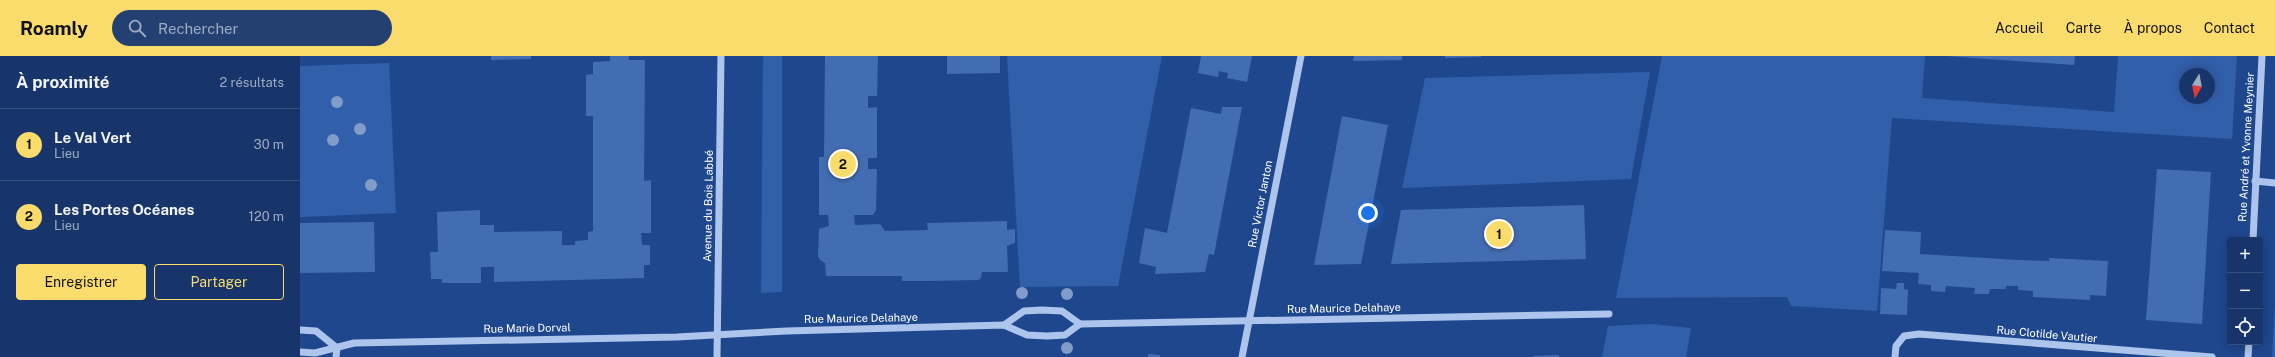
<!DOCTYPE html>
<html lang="fr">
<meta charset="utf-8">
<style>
:root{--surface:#17356a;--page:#244072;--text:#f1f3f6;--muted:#9eabc1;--line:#36507e;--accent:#fadc6c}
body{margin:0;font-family:"Public Sans",sans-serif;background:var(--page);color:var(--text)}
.controls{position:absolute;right:12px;bottom:12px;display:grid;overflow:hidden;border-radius:4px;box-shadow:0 2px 10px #0003}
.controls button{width:36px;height:36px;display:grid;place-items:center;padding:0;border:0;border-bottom:1px solid var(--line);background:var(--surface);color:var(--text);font:20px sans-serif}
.compass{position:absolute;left:1879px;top:12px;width:36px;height:36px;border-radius:50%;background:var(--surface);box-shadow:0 2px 10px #0003;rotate:190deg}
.you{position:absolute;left:1068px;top:157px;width:14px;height:14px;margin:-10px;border:3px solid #fff;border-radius:50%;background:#1a73e8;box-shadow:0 0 0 6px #1a73e833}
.badge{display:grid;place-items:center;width:26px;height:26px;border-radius:50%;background:var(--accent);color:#111;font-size:13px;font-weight:700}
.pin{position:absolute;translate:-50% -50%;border:2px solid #fff;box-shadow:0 1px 4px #0006}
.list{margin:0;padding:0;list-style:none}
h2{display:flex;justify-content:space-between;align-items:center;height:52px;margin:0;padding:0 16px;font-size:17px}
h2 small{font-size:13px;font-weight:400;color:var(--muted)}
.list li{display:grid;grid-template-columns:26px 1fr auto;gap:12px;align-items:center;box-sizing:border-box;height:72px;padding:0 16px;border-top:1px solid var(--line)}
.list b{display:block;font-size:15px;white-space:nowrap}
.list p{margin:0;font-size:13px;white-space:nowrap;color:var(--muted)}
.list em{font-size:13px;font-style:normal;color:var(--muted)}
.actions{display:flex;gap:8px;padding:12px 16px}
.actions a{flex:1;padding:9px 0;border:1px solid var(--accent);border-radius:4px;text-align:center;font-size:14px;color:var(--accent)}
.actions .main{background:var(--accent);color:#111}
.icon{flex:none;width:22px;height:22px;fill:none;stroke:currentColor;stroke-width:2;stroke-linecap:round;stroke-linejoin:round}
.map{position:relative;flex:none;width:1975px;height:301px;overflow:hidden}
header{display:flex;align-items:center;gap:24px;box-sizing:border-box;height:56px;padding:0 20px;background:var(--accent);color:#111}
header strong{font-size:19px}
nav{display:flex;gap:22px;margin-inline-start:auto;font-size:14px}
.search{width:280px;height:36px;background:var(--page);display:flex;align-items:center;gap:10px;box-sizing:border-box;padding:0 14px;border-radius:22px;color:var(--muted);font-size:15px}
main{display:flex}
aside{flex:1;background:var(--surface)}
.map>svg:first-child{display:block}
.green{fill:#325faa;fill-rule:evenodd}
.building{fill:#436db2}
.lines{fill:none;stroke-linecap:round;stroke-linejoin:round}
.minor{stroke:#adc5ec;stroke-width:7}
.tree{fill:#819cc8}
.labels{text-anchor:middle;stroke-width:3;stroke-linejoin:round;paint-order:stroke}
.street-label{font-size:11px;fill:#fff;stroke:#1f478d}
</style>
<header>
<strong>Roamly</strong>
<div class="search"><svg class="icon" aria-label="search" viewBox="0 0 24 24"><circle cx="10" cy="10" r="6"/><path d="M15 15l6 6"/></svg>Rechercher</div>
<nav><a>Accueil</a><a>Carte</a><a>À propos</a><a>Contact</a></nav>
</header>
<main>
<aside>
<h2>À proximité<small>2 résultats</small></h2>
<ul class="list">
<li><span class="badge">1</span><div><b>Le Val Vert</b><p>Lieu</p></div><em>30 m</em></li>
<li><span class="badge">2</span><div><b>Les Portes Océanes</b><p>Lieu</p></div><em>120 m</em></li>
</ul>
<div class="actions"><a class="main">Enregistrer</a><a>Partager</a></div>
</aside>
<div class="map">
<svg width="1975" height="301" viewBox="0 0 1975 301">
<rect width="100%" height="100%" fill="#1f478d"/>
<g class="green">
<path d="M463,0H482V236L461,237Z"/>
<path d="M707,0H862L818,230L720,231Z"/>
<path d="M1362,0H1625L1622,42L1814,56L1818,0H1937L1932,83L1592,62L1577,255L1491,250L1487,241L1316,242ZM1885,18H1909V42H1885Z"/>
<path d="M89,7L96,157L0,161V10Z"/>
<path d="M1350,16L1331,123L1102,132L1125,22Z"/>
<path d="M1975,247V301H1972Z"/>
<path d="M1351,268L1391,272L1386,301H1302L1308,270Z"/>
</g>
<g class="building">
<path d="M191,0H231V3L191,4Z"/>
<path d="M310,0H329V4H345L344,125L351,124V177H341L342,189H350V209H344V222L194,226V211H181V227H142V223H131L130,196H138L137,156L180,154V169H194V176L262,175V189H275V185L288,184V176L293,175V60H286V19L293,18V6L310,5Z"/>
<path d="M525,0H578L577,40H568V52L577,51V102H568V113H577L576,154L573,159H554L555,169L580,168L585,175L628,174L627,167L707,165V174L715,173V187L707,190L708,216H682L681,222L678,224L629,225H602V220H526L525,207L520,204L518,200L519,173L529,170L528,159H519V101H524Z"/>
<path d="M647,0H700V17L647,18Z"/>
<path d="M901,0H952L947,26L927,22L928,17L919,15L918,21L898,17Z"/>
<path d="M1054,0H1102V4L1053,5Z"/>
<path d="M1145,0H1181V1L1145,2Z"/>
<path d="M1646,0H1775L1774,9Z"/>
<path d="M922,51H942L914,199L909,198L905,216L855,218L856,211L839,207L845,172L867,177L891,52L921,58Z"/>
<path d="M1042,60L1088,69L1061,208L1014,209Z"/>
<path d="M1857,113L1911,116L1902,268L1846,264Z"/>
<path d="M1284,149L1286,203L1091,208L1101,154Z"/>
<path d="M74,166L75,216L0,217V167Z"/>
<path d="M1585,174L1621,176L1620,198L1719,204L1749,205V202L1808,205L1806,240L1790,239V244L1733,241V235L1718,234V230H1706V233H1690L1689,238H1674L1675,232L1646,230L1645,236L1631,235V229L1618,228L1619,217L1582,215Z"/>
<path d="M1597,227H1604V233L1608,234L1607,259L1580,258L1581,232L1596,233Z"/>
<path d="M848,298L860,299V301H848Z"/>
<path d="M1259,299V301H1233V300Z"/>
</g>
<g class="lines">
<g class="minor">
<path d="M1955,125L1975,127"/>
<path d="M1953,184L1962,0"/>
<path d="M704,269L724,255L742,254L762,255L780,268L1309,258"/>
<path d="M0,274L16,275L37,292"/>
<path d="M0,296L15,297L54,287L377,281L487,275L704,269L727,279L747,280L765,279L780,268"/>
<path d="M36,301L37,292"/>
<path d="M417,301L421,0"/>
<path d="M942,301L1001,0"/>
<path d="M1595,301L1596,290L1604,280L1619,278L1912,301"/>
<path d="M1948,301L1949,286"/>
</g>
</g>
<g class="tree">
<circle cx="37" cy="46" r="6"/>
<circle cx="60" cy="73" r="6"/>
<circle cx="33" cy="84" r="6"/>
<circle cx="71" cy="129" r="6"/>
<circle cx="722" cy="237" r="6"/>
<circle cx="767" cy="238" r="6"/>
<circle cx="767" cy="292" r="6"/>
</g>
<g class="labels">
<g class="street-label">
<text transform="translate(1946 91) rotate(-87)" y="4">Rue André et Yvonne Meynier</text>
<text transform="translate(960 148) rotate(-79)" y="4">Rue Victor Janton</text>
<text transform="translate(408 150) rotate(-89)" y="4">Avenue du Bois Labbé</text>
<text transform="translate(1044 252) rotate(-1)" y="4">Rue Maurice Delahaye</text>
<text transform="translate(561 262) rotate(-1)" y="4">Rue Maurice Delahaye</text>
<text transform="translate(227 272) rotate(-1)" y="4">Rue Marie Dorval</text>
<text transform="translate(1747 278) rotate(5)" y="4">Rue Clotilde Vautier</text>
</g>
</g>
</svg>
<div class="controls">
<button>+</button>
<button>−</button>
<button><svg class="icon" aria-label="locate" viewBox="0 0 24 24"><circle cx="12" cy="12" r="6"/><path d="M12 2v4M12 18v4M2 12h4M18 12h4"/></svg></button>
</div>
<svg class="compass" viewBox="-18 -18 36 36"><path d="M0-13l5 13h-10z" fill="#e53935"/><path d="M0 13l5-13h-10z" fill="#9eabc1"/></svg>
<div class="you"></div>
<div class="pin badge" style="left:1199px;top:178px">1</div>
<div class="pin badge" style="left:543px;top:108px">2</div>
</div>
</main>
